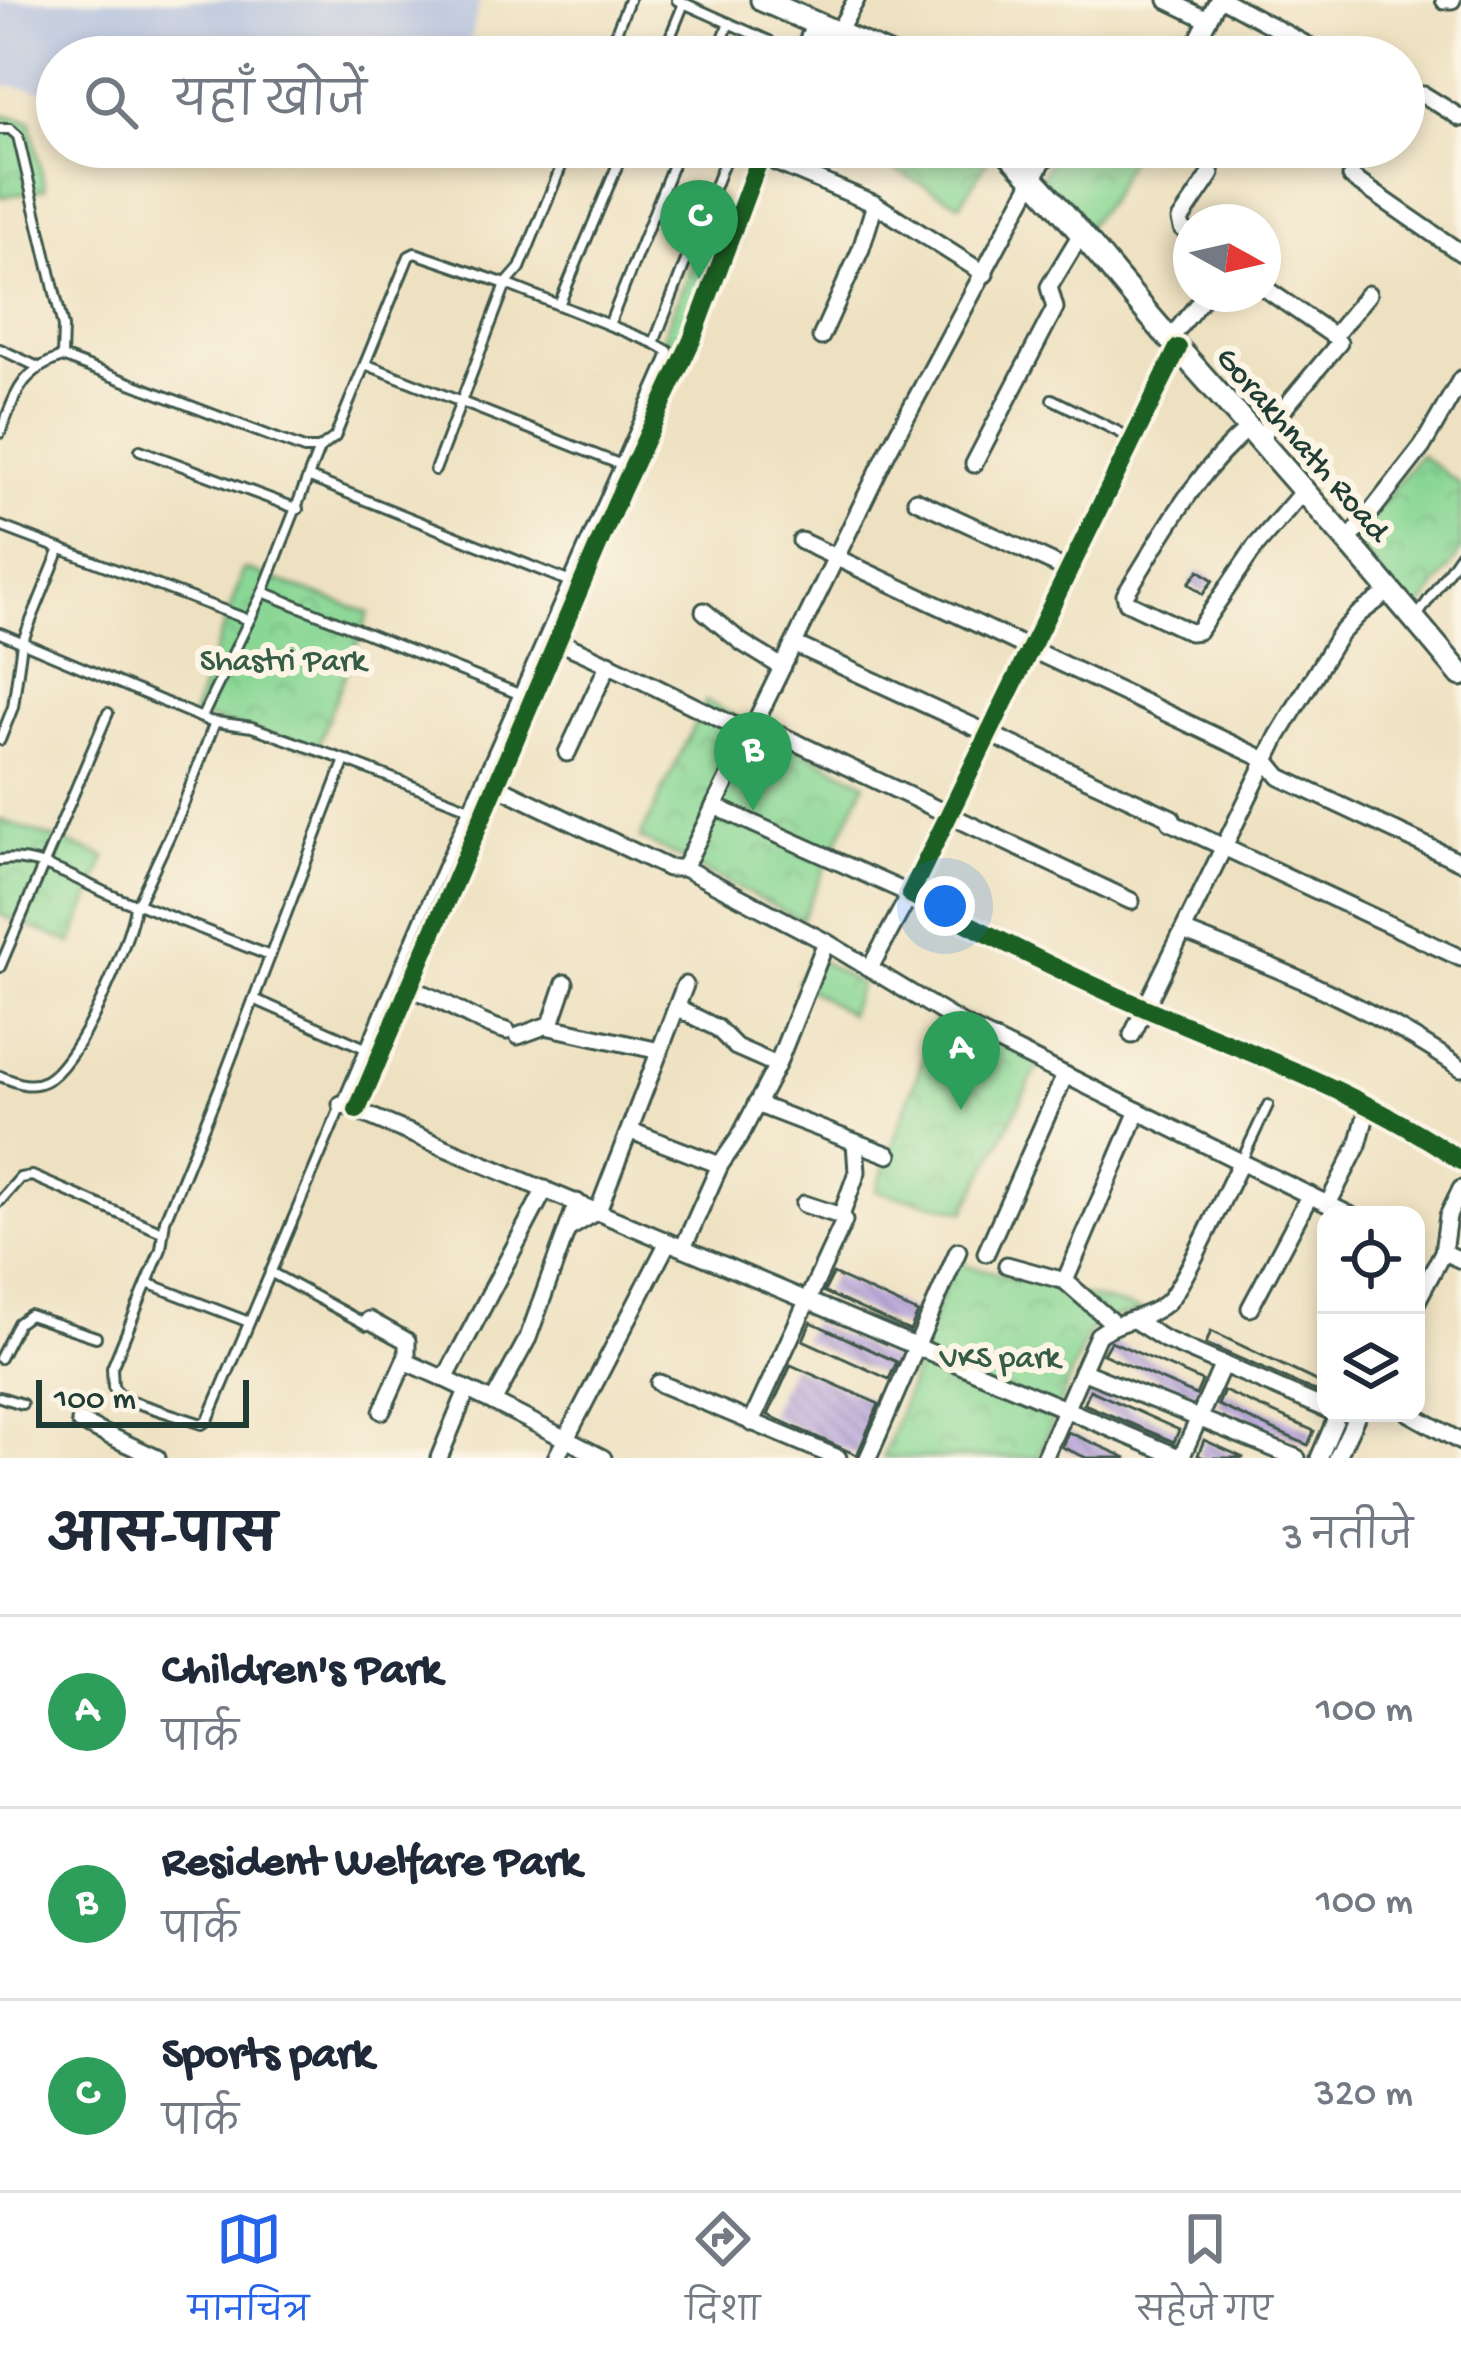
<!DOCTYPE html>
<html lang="hi">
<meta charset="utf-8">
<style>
:root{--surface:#fff;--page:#f2f2f3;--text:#1f2937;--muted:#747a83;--line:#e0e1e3;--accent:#2563eb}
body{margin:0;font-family:"Gochi Hand","Playpen Sans Deva",sans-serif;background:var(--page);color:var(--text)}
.controls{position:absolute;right:36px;bottom:36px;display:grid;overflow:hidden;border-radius:24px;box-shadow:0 6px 18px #0003}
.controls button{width:108px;height:108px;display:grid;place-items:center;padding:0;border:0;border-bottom:3px solid var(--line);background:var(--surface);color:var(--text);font:60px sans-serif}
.compass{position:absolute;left:1173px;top:204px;width:108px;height:108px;border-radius:50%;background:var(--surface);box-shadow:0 6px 18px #0003;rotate:98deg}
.scale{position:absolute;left:36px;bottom:30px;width:213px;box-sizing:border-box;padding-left:12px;border:6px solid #1f3d34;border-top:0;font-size:33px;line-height:42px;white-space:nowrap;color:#1f3d34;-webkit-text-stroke:9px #fcf5e5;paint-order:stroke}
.you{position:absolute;left:945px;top:906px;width:42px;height:42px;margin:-30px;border:9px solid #fff;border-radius:50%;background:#1a73e8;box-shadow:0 0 0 18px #1a73e833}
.badge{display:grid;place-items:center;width:78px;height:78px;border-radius:50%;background:var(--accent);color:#fff;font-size:39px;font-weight:700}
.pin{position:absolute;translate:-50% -99px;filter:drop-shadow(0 3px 6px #0008)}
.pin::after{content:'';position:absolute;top:63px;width:42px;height:36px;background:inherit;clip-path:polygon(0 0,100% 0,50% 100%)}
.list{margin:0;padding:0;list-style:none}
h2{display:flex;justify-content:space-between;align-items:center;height:156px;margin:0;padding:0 48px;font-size:51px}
h2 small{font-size:39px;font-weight:400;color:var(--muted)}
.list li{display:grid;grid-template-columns:78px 1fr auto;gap:36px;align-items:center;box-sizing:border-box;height:192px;padding:0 48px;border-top:3px solid var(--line)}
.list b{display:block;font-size:45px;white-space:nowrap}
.list p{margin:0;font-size:39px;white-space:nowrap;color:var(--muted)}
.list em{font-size:39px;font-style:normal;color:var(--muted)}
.icon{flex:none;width:66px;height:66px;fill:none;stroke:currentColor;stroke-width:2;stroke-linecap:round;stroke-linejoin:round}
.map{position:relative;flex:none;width:1461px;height:1458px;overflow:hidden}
.search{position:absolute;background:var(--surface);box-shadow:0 6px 18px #0003;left:36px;right:36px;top:36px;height:132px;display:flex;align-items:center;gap:30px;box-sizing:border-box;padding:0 42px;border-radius:66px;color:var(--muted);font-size:45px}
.sheet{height:732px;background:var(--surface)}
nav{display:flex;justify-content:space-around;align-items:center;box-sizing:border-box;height:168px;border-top:3px solid var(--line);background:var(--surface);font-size:33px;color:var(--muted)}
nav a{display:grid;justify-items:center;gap:6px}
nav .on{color:var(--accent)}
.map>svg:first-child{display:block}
.industrial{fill:#b9c5de}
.park{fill:url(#park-crowns);stroke:#548a64;stroke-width:3}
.building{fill:url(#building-back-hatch)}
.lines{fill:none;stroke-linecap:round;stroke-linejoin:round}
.service-casing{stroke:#3e5649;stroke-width:14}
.minor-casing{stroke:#3e5649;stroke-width:21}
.secondary-casing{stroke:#3e5649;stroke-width:27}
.service{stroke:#fff;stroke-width:8}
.minor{stroke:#fff;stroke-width:15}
.secondary{stroke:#fff;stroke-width:21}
.cycleway-casing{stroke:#fcf5e5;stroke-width:26}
.cycleway{stroke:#1b5e20;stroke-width:18}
.labels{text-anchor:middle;stroke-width:12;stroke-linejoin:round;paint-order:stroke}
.street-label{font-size:33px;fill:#1f3d34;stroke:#fcf5e5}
.park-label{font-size:33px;fill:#345c47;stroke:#fcf5e5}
</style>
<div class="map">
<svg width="1461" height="1458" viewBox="0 0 1461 1458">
<defs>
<pattern id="park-crowns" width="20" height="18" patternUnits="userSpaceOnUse" patternTransform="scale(3)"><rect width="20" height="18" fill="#8ad795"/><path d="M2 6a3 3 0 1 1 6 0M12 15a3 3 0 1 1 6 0" fill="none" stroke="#77b981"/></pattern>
<pattern id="building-back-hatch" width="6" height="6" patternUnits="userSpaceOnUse" patternTransform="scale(3)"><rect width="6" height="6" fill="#b19dd8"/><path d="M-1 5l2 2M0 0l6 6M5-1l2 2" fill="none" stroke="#8f81b0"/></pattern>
</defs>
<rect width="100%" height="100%" fill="#fcf5e5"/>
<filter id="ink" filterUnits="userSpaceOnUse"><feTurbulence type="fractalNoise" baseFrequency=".00833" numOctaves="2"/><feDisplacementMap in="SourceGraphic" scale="24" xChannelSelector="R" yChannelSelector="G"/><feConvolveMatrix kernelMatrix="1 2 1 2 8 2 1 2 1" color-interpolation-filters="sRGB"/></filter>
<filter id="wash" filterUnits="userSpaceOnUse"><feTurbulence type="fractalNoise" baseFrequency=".004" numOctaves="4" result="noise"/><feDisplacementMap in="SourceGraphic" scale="48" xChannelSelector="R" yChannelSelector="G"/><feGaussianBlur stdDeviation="2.7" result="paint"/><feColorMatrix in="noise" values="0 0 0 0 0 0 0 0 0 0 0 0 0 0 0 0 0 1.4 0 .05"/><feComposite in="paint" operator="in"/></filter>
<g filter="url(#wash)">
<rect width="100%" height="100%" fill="#eee1c1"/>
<path class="industrial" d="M0,0H480L466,57H57V93L0,84Z"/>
<g class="park">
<path d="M0,114L30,120L45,189L0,197Z"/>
<path d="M850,147H996L960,204Z"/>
<path d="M1064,147H1135L1109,199L1084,230L1040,179L1048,164Z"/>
<path d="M712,213L735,220L686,349L662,339Z"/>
<path d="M1420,455L1461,485V551L1415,616L1352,540Z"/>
<path d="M244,569L369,613L316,750L193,714Z"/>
<path d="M706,701L865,783L801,920L640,838Z"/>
<path d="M0,820L106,857L72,943L0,915Z"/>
<path d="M813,956L860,985L849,1014L797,982Z"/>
<path d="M940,1010L1040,1063L965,1211L876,1191Z"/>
<path d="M954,1262L1145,1311L1106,1319L1088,1333L1038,1458H883Z"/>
</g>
<g id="blocks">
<g class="building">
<path d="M1199,570L1213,580L1203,594L1189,583Z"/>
<path d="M833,1274L918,1313L910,1331L824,1292Z"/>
<path d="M811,1322L897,1362L889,1379L803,1340Z"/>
<path d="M1211,1331L1326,1386V1396L1206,1344Z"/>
<path d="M1111,1341L1202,1381L1196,1395L1103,1354Z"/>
<path d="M791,1365L879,1404L857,1455L768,1415Z"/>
<path d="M1090,1390L1179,1430L1174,1442L1084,1404Z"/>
<path d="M1224,1391L1314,1431L1308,1445L1218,1405Z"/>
<path d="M1068,1432L1127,1458H1087L1062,1447Z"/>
<path d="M1204,1440L1244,1458H1204L1198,1455Z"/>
</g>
</g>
</g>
<g filter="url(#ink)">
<use href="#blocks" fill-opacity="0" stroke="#3e5649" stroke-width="3"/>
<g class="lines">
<g class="service-casing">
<g id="service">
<path d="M677,0L769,41L765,57"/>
<path d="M606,57L629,0"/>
<path d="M662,57L684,3"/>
<path d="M716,57L729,23"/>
<path d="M0,129H10L18,136L63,327L62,357"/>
<path d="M559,305L625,147"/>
<path d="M609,325L680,147"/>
<path d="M0,349L36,366"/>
<path d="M365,364L619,464"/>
<path d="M1052,399L1131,438"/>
<path d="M0,433C17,393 19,372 62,357L304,449H319L335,437L409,256L415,253L506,284L654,343L730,147"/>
<path d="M140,450L298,509"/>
<path d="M435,470L506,284L520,268L569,147"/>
<path d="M310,478L568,581"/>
<path d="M0,526L249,620"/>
<path d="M263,592L519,694"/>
<path d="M1416,618L1461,553"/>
<path d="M0,633L209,721L252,727L345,760L222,1082L165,1220L161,1249L112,1368L113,1387L124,1399L202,1424L208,1420L434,886L667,358L668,351L654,343"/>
<path d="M202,717L263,592L319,449"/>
<path d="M0,740L13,707L22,643L60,549"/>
<path d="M345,760L469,808"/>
<path d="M0,860C46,853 94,893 137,905L180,813L215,722"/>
<path d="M138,904L270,956"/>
<path d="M0,967L108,713"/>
<path d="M254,999L365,1048"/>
<path d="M0,1076C16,1082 29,1089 45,1081C79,1065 130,942 135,906"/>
<path d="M1241,1162L1268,1105"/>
<path d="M0,1201L20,1178L32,1176L162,1232"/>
<path d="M270,1272L367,1325"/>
<path d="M147,1283L249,1322"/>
<path d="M0,1358L18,1323L29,1315L96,1337"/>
<path d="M0,1397L22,1404"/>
</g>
</g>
<g class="minor-casing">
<g id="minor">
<path d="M1167,0L1208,20"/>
<path d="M1224,0L1329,57"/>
<path d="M1444,0H1452"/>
<path d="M838,32L856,0"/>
<path d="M801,57L815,22"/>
<path d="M1189,57L1218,0"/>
<path d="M1404,95H1424L1461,118"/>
<path d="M761,156L875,204L861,249L821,337"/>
<path d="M1351,177L1461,253"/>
<path d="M875,204L985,274"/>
<path d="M1191,235L1182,228L1180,220L1211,174"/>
<path d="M1263,287L1334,336L1368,294"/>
<path d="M1170,339L1206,294"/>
<path d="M1178,348L910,894C986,933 1062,973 1140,1006C1251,1054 1362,1092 1461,1161"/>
<path d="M1250,427C1195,472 1163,535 1125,595L1127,602L1190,632L1198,631L1255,547L1305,489"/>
<path d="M1260,437L1339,343"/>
<path d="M974,464L1055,308L1049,287L1081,234"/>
<path d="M916,500L1068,570"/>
<path d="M1349,540L1422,447L1461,379"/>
<path d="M801,541L1266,760L1280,777L1461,862"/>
<path d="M704,611L741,642L782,667"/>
<path d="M557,641C623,669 685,703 750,733"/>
<path d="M794,644L1172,818"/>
<path d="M755,723L1131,901"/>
<path d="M567,753L609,663"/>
<path d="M495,785L668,868H684L826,942L962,1024L1241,1162"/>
<path d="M714,806L910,894L870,968"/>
<path d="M1170,822L1461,958"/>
<path d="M684,868L888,451L1043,161L1057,147"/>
<path d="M1183,931C1281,969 1374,1008 1461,1068"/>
<path d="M565,983L550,1027L660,1051"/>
<path d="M409,989C444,998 471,1022 507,1031"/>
<path d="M1132,1035L1278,736L1339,635L1359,614L1391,590"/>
<path d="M518,1036L548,1025"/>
<path d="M777,1065L826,942"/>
<path d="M341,1104L1181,1458L1223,1364"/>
<path d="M756,1104L889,1155"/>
<path d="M357,1110L621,492L692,340L764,147"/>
<path d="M631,1131L720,1165L739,1138L777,1065L736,1047L717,1028L677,1008"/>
<path d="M577,1202L528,1338L493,1402L603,1458"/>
<path d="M1328,1204L1358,1145L1369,1104"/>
<path d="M841,1216L857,1172L855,1142"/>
<path d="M568,1229L598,1211L685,985"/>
<path d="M683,1248L720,1165"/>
<path d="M1443,1252L1461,1260"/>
<path d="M986,1253L1065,1075"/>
<path d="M1007,1265L1065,1281"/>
<path d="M1416,1303L1443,1252L1448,1216L1461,1189"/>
<path d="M1250,1308L1310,1195"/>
<path d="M369,1320L407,1341V1362L445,1379"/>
<path d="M1134,1320L1164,1339L1326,1409"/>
<path d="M1113,1323L1065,1281L1138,1111"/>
<path d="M1082,1371L1297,1458"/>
<path d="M659,1383L838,1458"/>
<path d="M493,1402L445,1379L545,1189"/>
<path d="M382,1411L405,1360"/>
<path d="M1409,1413L1461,1442"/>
<path d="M80,1422L157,1458"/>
<path d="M751,1423L844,1221L841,1216L804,1204"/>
<path d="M439,1458L467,1390"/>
<path d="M556,1458L668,1242"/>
<path d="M868,1458L958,1251"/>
<path d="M1044,1458L1098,1335C1119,1319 1146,1320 1166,1303C1183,1289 1227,1188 1241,1162L1350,1215"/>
<path d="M1319,1458L1335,1421L1333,1413"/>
<path d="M1337,1458L1358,1413"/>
</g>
</g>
<g class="secondary-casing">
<g id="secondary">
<path d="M762,0L893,57"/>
<path d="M1002,147C1066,209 1118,282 1178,348C1274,456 1369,564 1461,675"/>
</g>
</g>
<use href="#service" class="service"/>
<use href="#minor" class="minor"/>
<use href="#secondary" class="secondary"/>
<g class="cycleway-casing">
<g id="cycleway">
<path d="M1178,348L910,894C986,933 1062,973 1140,1006C1251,1054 1362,1092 1461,1161"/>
<path d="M357,1110L621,492L692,340L764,147"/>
</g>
</g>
<use href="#cycleway" class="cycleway"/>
</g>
</g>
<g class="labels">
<g class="street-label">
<text transform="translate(1305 442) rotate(49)" y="12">Gorakhnath Road</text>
</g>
<g class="park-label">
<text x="283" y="669">Shastri Park</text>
<text x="1000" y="1366">VKS park</text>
</g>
</g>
</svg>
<div class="controls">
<button><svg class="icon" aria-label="locate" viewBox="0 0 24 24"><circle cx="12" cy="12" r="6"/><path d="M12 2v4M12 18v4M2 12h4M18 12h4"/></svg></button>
<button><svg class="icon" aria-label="layers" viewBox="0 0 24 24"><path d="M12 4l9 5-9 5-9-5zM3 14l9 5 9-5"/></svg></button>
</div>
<svg class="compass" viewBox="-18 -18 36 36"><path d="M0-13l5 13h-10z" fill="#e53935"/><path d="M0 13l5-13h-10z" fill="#747a83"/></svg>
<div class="scale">100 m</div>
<div class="you"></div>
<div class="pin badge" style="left:961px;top:1110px;background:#2e9e5b">A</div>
<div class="pin badge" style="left:753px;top:811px;background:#2e9e5b">B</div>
<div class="pin badge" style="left:699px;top:279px;background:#2e9e5b">C</div>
<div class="search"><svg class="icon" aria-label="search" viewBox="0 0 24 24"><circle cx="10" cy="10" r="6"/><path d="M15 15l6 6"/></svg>यहाँ खोजें</div>
</div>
<section class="sheet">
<h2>आस-पास<small>3 नतीजे</small></h2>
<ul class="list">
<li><span class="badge" style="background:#2e9e5b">A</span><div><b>Children's Park</b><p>पार्क</p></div><em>100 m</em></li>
<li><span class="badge" style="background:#2e9e5b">B</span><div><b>Resident Welfare Park</b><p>पार्क</p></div><em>100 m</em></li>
<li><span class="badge" style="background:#2e9e5b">C</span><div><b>Sports park</b><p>पार्क</p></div><em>320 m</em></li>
</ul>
</section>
<nav>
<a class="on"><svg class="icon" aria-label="map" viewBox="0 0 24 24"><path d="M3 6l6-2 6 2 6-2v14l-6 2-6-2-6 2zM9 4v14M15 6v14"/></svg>मानचित्र</a>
<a><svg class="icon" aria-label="directions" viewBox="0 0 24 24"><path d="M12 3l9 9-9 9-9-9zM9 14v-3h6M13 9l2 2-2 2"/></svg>दिशा</a>
<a><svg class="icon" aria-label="saved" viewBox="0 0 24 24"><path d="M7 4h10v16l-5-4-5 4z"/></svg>सहेजे गए</a>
</nav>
